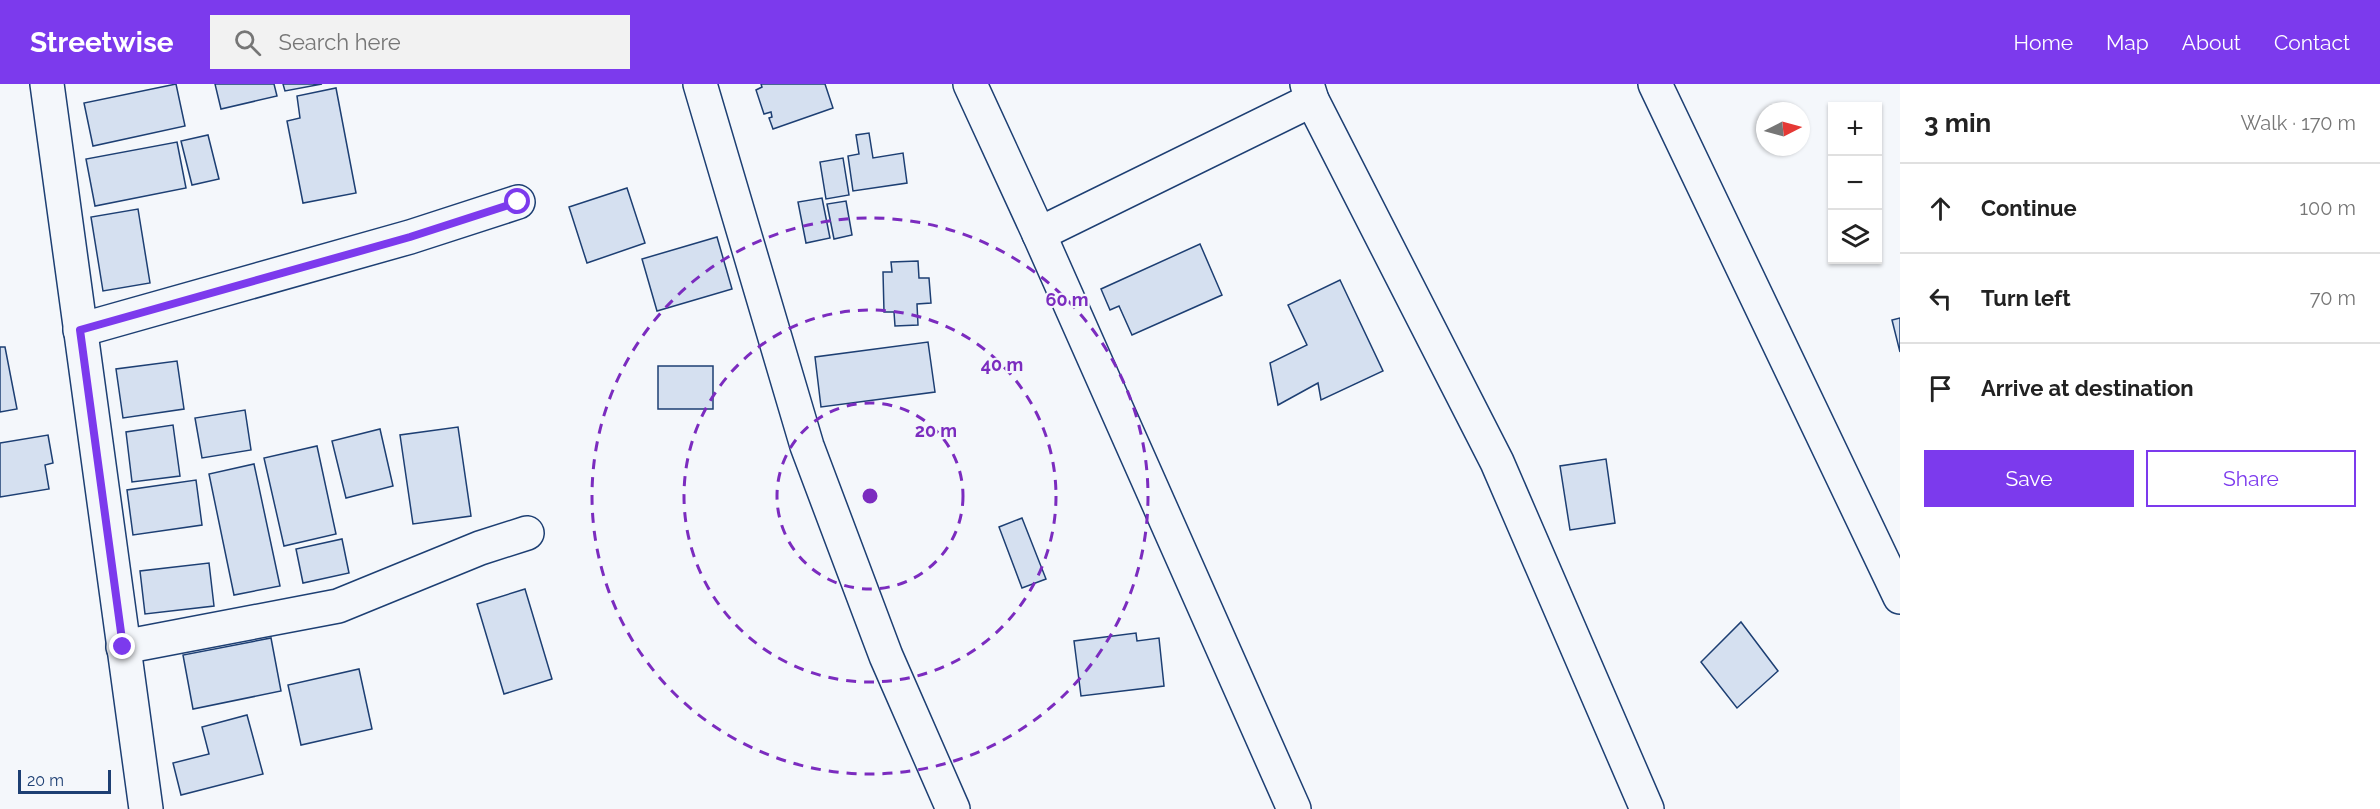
<!DOCTYPE html>
<meta charset="utf-8">
<style>
:root{--surface:#fff;--page:#f2f2f2;--text:#222;--muted:#767676;--line:#e0e0e0;--accent:#7c3aed}
body{margin:0;font-family:Raleway,sans-serif;background:var(--page);color:var(--text)}
.controls{position:absolute;right:18px;top:18px;display:grid;overflow:hidden;border-radius:0px;box-shadow:0 2px 4px #0004}
.controls button{width:54px;height:54px;display:grid;place-items:center;padding:0;border:0;border-bottom:2px solid var(--line);background:var(--surface);color:var(--text);font:30px sans-serif}
.compass{position:absolute;left:1756px;top:18px;width:54px;height:54px;border-radius:50%;background:var(--surface);box-shadow:0 2px 4px #0004;rotate:84deg}
.scale{position:absolute;left:18px;bottom:15px;width:93px;box-sizing:border-box;padding-left:6px;border:3px solid #1d3f73;border-top:0;font-size:16px;line-height:21px;white-space:nowrap;color:#1d3f73;-webkit-text-stroke:4px #f4f7fb;paint-order:stroke}
.stop{position:absolute;width:18px;height:18px;margin:-14px;border:4px solid #7c3aed;border-radius:50%;background:#fff}
.stop.end{background:#7c3aed;border-color:#fff;box-shadow:0 2px 6px #0008}
.list{margin:0;padding:0;list-style:none}
h2{display:flex;justify-content:space-between;align-items:center;height:78px;margin:0;padding:0 24px;font-size:26px}
h2 small{font-size:20px;font-weight:400;color:var(--muted)}
.list li{display:grid;grid-template-columns:39px 1fr auto;gap:18px;align-items:center;box-sizing:border-box;height:90px;padding:0 24px;border-top:2px solid var(--line)}
.list b{display:block;font-size:22px;white-space:nowrap}
.list em{font-size:20px;font-style:normal;color:var(--muted)}
.actions{display:flex;gap:12px;padding:18px 24px}
.actions a{flex:1;padding:14px 0;border:2px solid var(--accent);border-radius:0px;text-align:center;font-size:21px;color:var(--accent)}
.actions .main{background:var(--accent);color:#fff}
.icon{flex:none;width:33px;height:33px;fill:none;stroke:currentColor;stroke-width:2;stroke-linecap:round;stroke-linejoin:round}
.map{position:relative;flex:none;width:1900px;height:725px;overflow:hidden}
header{display:flex;align-items:center;gap:36px;box-sizing:border-box;height:84px;padding:0 30px;background:var(--accent);color:#fff}
header strong{font-size:28px}
nav{display:flex;gap:33px;margin-inline-start:auto;font-size:21px}
.search{width:420px;height:54px;background:var(--page);display:flex;align-items:center;gap:15px;box-sizing:border-box;padding:0 21px;border-radius:0px;color:var(--muted);font-size:22px}
main{display:flex}
aside{flex:1;background:var(--surface)}
.map>svg:first-child{display:block}
.building{fill:#d5e0f0;stroke:#1d3f73;stroke-width:1.5}
.lines{fill:none;stroke-linecap:round;stroke-linejoin:round}
.minor-casing{stroke:#1d3f73;stroke-width:36}
.minor{stroke:#f4f7fb;stroke-width:33}
.route{stroke:#7c3aed;stroke-width:8}
.ring{fill:none;stroke:#7b2cbf;stroke-width:3;stroke-dasharray:10 8}
.centre{fill:#7b2cbf;stroke:#f4f7fb;stroke-width:3}
.ring-label{font-size:18px;text-anchor:middle;font-weight:bold;fill:#7b2cbf;stroke:#f4f7fb;stroke-width:4.5;stroke-linejoin:round;paint-order:stroke}
</style>
<header>
<strong>Streetwise</strong>
<div class="search"><svg class="icon" aria-label="search" viewBox="0 0 24 24"><circle cx="10" cy="10" r="6"/><path d="M15 15l6 6"/></svg>Search here</div>
<nav><a>Home</a><a>Map</a><a>About</a><a>Contact</a></nav>
</header>
<main>
<div class="map">
<svg width="1900" height="725" viewBox="0 0 1900 725">
<rect width="100%" height="100%" fill="#f4f7fb"/>
<g class="building">
<path d="M176,0L185,42L93,62L84,19Z"/>
<path d="M215,0H274L277,12L221,25Z"/>
<path d="M283,0H322L285,7Z"/>
<path d="M761,0H825L833,24L773,45L769,34L772,33L771,28L764,30L756,6L762,3Z"/>
<path d="M336,4L356,109L303,119L287,37L300,34L297,12Z"/>
<path d="M869,49L873,74L903,69L907,99L853,107L848,72L859,70L856,51Z"/>
<path d="M208,51L219,95L192,101L181,57Z"/>
<path d="M177,58L186,104L95,122L86,75Z"/>
<path d="M843,74L849,111L826,115L820,78Z"/>
<path d="M627,104L645,159L587,179L569,123Z"/>
<path d="M822,114L830,154L806,159L798,118Z"/>
<path d="M846,117L852,151L834,155L827,120Z"/>
<path d="M138,125L150,199L103,207L91,133Z"/>
<path d="M717,153L732,205L657,227L642,175Z"/>
<path d="M1200,160L1222,211L1132,251L1119,222L1110,226L1101,205Z"/>
<path d="M918,177L919,194H929L931,219L917,220L918,241L895,242L894,228H884L883,188H892L891,178Z"/>
<path d="M1340,196L1383,287L1321,316L1318,299L1278,321L1270,279L1307,261L1288,221Z"/>
<path d="M1900,234V268L1892,236Z"/>
<path d="M928,258L935,308L821,323L815,273Z"/>
<path d="M0,263H5L17,325L0,328Z"/>
<path d="M177,277L184,325L123,334L116,285Z"/>
<rect x="658" y="282" width="55" height="43"/>
<path d="M245,326L251,366L202,374L195,334Z"/>
<path d="M173,341L180,392L132,398L126,348Z"/>
<path d="M458,343L471,432L413,440L400,351Z"/>
<path d="M380,345L393,402L346,414L332,357Z"/>
<path d="M48,351L53,379L45,381L49,405L0,413V359Z"/>
<path d="M317,362L336,450L284,462L264,374Z"/>
<path d="M1606,375L1615,439L1570,446L1560,382Z"/>
<path d="M254,380L280,502L234,511L209,390Z"/>
<path d="M196,396L202,441L133,451L127,406Z"/>
<path d="M1022,434L1046,495L1022,504L999,443Z"/>
<path d="M342,455L349,489L303,499L296,465Z"/>
<path d="M209,479L214,522L145,530L140,487Z"/>
<path d="M525,505L552,595L504,610L477,520Z"/>
<path d="M1741,538L1778,587L1737,624L1701,578Z"/>
<path d="M1136,549L1137,557L1159,554L1164,602L1081,612L1074,557Z"/>
<path d="M271,554L281,607L193,625L183,571Z"/>
<path d="M359,585L372,645L301,661L288,601Z"/>
<path d="M247,631L263,690L181,711L173,679L209,670L202,643Z"/>
</g>
<g class="lines">
<g class="minor-casing">
<g id="minor">
<path d="M47,0L146,725"/>
<path d="M700,0L807,362L886,572L953,725"/>
<path d="M970,0L1039,150L1294,725"/>
<path d="M1307,0L1312,16L1497,378L1647,725"/>
<path d="M1655,0L1900,513"/>
<path d="M1039,150L1312,16"/>
<path d="M80,246L410,153L518,118"/>
<path d="M123,563L338,522L480,464L527,449"/>
</g>
</g>
<use href="#minor" class="minor"/>
</g>
<g class="lines">
<path class="route" d="M123,563L80,246L410,153L518,118"/>
</g>
<g class="ring">
<circle cx="870" cy="412" r="93"/>
<circle cx="870" cy="412" r="186"/>
<circle cx="870" cy="412" r="278"/>
</g>
<circle cx="870" cy="412" r="9" class="centre"/>
<g class="ring-label">
<text x="1067" y="222">60 m</text>
<text x="1002" y="287">40 m</text>
<text x="936" y="353">20 m</text>
</g>
</svg>
<div class="controls">
<button>+</button>
<button>−</button>
<button><svg class="icon" aria-label="layers" viewBox="0 0 24 24"><path d="M12 4l9 5-9 5-9-5zM3 14l9 5 9-5"/></svg></button>
</div>
<svg class="compass" viewBox="-18 -18 36 36"><path d="M0-13l5 13h-10z" fill="#e53935"/><path d="M0 13l5-13h-10z" fill="#767676"/></svg>
<div class="scale">20 m</div>
<div class="stop" style="left:518px;top:118px"></div>
<div class="stop end" style="left:123px;top:563px"></div>
</div>
<aside>
<h2>3 min<small>Walk · 170 m</small></h2>
<ul class="list">
<li><svg class="icon" aria-label="ahead" viewBox="0 0 24 24"><path d="M12 20V5M6 11l6-6 6 6"/></svg><div><b>Continue</b></div><em>100 m</em></li>
<li><svg class="icon" aria-label="left" viewBox="0 0 24 24"><path d="M17 20v-9H6M10 6l-5 5 5 5"/></svg><div><b>Turn left</b></div><em>70 m</em></li>
<li><svg class="icon" aria-label="arrive" viewBox="0 0 24 24"><path d="M6 21V4h12l-3 4 3 4H6"/></svg><div><b>Arrive at destination</b></div></li>
</ul>
<div class="actions"><a class="main">Save</a><a>Share</a></div>
</aside>
</main>
